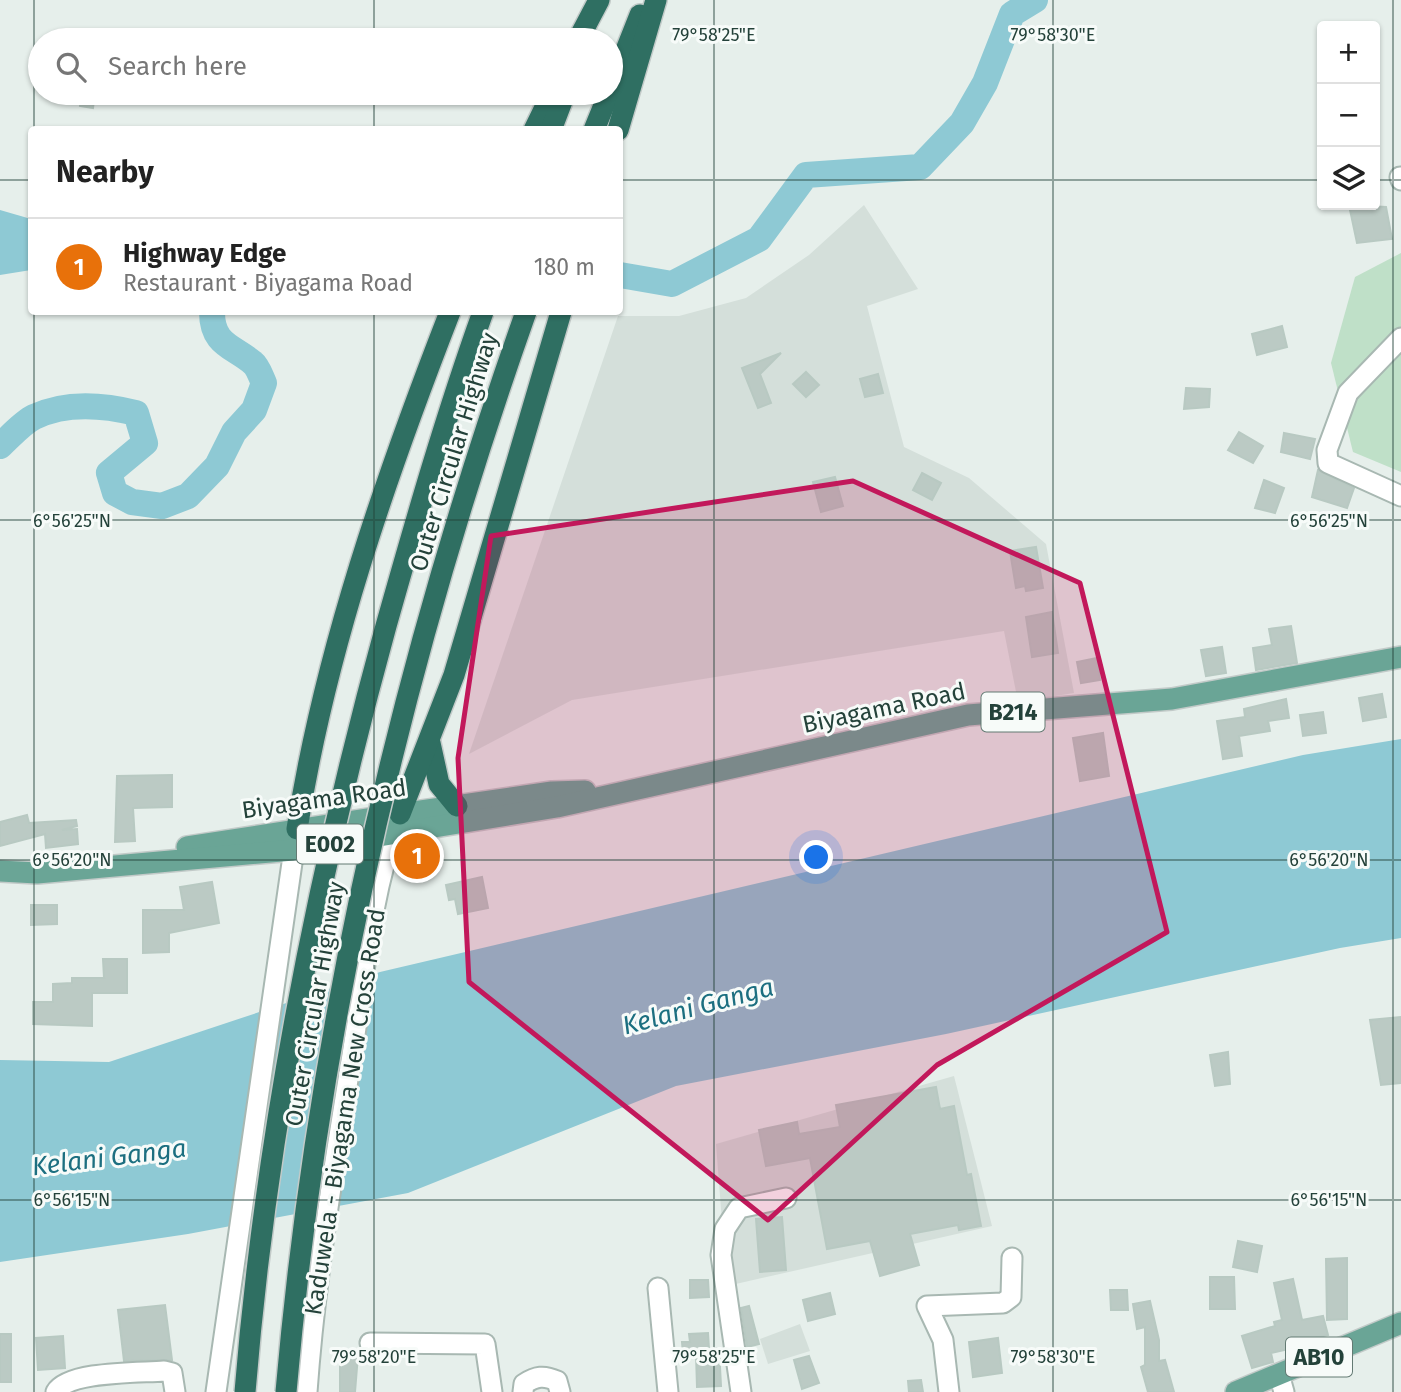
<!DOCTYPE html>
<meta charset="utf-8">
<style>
:root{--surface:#fff;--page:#f2f2f2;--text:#222;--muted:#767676;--line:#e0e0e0;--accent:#804e3d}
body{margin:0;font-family:"Fira Sans",sans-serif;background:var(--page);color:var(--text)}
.controls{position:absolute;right:21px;top:21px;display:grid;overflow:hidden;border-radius:7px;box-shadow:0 2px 5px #0004}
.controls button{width:63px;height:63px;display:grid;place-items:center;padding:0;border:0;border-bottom:2px solid var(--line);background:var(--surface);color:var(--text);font:35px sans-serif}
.you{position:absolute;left:817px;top:858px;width:24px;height:24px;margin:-18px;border:5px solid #fff;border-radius:50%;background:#1a73e8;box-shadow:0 0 0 10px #1a73e833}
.badge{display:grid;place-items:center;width:46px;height:46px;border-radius:50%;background:var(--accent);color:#fff;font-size:23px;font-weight:700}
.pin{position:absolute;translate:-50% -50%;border:4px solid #fff;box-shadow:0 2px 7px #0006}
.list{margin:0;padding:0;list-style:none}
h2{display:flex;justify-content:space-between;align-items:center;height:91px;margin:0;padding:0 28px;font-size:30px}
h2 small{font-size:23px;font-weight:400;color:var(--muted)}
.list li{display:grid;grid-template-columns:46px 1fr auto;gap:21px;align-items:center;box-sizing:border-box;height:98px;padding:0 28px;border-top:2px solid var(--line)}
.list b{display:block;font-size:26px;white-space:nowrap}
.list p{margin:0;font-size:23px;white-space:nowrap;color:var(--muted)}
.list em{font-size:23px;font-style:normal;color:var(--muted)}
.icon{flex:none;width:38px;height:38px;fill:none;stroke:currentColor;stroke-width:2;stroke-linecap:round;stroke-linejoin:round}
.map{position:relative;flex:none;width:1401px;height:1392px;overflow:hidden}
.search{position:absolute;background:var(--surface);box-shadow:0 2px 5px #0004;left:28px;top:28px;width:595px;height:77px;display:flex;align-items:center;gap:18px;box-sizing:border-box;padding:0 24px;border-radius:38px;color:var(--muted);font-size:26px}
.panel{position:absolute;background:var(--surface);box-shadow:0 2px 5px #0004;left:28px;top:126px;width:595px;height:189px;border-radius:7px}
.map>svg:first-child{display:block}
.built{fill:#d4dfda}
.green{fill:#bfe0c8}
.water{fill:#8ec9d4}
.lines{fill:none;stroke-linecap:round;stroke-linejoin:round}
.river{stroke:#8ec9d4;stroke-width:26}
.building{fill:#bbcac4;stroke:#b8c9c2;stroke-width:2}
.minor-casing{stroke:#a8b8b2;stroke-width:23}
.major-casing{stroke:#c2cac8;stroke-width:24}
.highway-casing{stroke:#c2cac8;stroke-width:24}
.minor{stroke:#fff;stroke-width:19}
.major{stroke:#6aa596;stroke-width:21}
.highway{stroke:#2f6f62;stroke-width:21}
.highway-bridge-casing{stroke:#c2cac8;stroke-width:24;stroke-linecap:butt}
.highway-bridge{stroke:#2f6f62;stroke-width:21}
.marked{fill:#c2185b;fill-opacity:0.2;stroke:#c2185b;stroke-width:5;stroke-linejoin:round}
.ticks{fill:none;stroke:#24423a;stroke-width:2;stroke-opacity:0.45}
.labels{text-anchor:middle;stroke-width:6;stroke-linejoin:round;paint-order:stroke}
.shield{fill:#f7fbf9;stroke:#637a73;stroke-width:2}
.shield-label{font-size:23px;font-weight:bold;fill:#24423a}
.street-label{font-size:24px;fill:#24423a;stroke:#f7fbf9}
.water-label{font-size:26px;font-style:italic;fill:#1c6f80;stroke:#f7fbf9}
.ticks-label{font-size:18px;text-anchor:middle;fill:#24423a;stroke:#f7fbf9;stroke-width:6;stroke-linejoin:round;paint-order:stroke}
</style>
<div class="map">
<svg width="1401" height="1392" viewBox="0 0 1401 1392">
<rect width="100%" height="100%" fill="#e6efeb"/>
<g class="built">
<path d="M864,205L918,289L867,306L904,447L969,478L1046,544L1074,693L1018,702L1004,631L572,700L469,754L618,316H679L746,298L809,255Z"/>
<path d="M954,1076L992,1226L727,1286L716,1144Z"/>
<path d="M800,1324L810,1351L768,1364L760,1339Z"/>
</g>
<path class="green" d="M1401,253V472L1353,452L1331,363L1355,277Z"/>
<g class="water">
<path d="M0,210L31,219V270L0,275Z"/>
<path d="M1401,739V938L1340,948L946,1034L676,1086L408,1193L188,1234L0,1262V1060L109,1062L380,972L1303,755Z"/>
</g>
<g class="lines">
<g class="river">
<path d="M620,275L672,284L759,239L806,175L920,167L962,123L985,83L1012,14L1035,0"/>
<path d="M0,446C10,437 22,423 34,417C65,402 104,405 136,413L145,443L109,473L115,493L132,502L162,506L188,496L217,466L234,432L254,410L264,383C261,377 258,367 253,363C233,346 212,345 212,312"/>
</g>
</g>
<g class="building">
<path d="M82,93H95L93,108L80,106Z"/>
<path d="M1349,205L1386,207L1392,239L1357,243Z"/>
<path d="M1282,326L1287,347L1257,355L1252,334Z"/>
<path d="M781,353L760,374L771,403L758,408L742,368Z"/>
<path d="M806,372L819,385L806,397L793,384Z"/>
<path d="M878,374L883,393L865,397L860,379Z"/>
<path d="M1186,388L1210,389L1209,407L1184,409Z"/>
<path d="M1239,432L1263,446L1253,463L1228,450Z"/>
<path d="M1284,433L1315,439L1310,459L1281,452Z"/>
<path d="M1318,470L1354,488L1347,508L1312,497Z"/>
<path d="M922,473L941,483L932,500L913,490Z"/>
<path d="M835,477L843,506L821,512L813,482Z"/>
<path d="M1264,480L1284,488L1275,513L1255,508Z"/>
<path d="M1036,547L1043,588L1026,591L1025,586L1016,588L1010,551Z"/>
<path d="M1052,612L1058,653L1032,657L1026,617Z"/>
<path d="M1291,626L1297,663L1256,670L1253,648L1272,645L1269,629Z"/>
<path d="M1222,647L1226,673L1206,676L1201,650Z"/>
<path d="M1097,658L1100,680L1081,683L1077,662Z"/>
<path d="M1382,694L1386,717L1363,721L1359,698Z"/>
<path d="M1286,699L1289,718L1268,721L1270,731L1239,736L1242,756L1223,759L1217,721L1245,717L1244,709Z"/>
<path d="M1323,712L1326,733L1303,736L1300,715Z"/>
<path d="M1103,733L1109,776L1080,781L1073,738Z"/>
<path d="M172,775V807L133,808L135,841L115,842L117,776Z"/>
<path d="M27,815L29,823L76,820L77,826L62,830L77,829L78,844L46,848L45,834L0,846V822Z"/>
<path d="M482,877L488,908L458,914L455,899L449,900L446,885Z"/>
<path d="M212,882L219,923L169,933V952L143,953V910H184L180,887Z"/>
<path d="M31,905H57V924L31,925Z"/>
<path d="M103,959H127V993H92V1026L33,1024V1002H53V984L72,983V978H104Z"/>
<path d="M1401,1017V1083L1381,1085L1370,1020Z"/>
<path d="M1228,1052L1230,1084L1215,1086L1210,1055Z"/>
<path d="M936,1087L940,1109L954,1106L967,1175L971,1174L981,1226L959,1230L958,1225L910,1234L919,1265L880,1276L870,1241L827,1249L810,1158L766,1166L759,1130L797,1122L799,1134L840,1127L836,1105Z"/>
<path d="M782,1217L786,1270L760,1272L756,1219Z"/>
<path d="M1238,1241L1262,1246L1257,1272L1233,1267Z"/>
<path d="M1347,1258V1319L1327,1320L1326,1259Z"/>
<path d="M1210,1277H1234L1235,1309H1210Z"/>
<path d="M1293,1279L1302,1320L1323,1316L1328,1335L1301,1341L1302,1346L1271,1353L1273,1362L1252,1368L1242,1336L1275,1326L1274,1322L1282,1320L1274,1283Z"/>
<path d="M690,1280H708L709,1297L690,1298Z"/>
<path d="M1110,1290H1127L1128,1310H1111Z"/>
<path d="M830,1293L835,1314L808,1321L803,1300Z"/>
<path d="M1150,1301L1159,1340V1361L1165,1360L1174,1392H1148L1141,1367L1145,1365V1327L1137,1329L1133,1304Z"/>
<path d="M165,1305L172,1360L124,1361L118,1310Z"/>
<path d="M749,1306L759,1344L747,1347L741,1308Z"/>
<path d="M708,1333L709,1349L719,1348L721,1386L697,1387L696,1354H683L682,1342H690L689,1334Z"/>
<rect x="0" y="1334" width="11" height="48"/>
<path d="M63,1336L65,1368L38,1370L36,1338Z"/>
<path d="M998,1338L1002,1373L973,1377L969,1342Z"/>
<path d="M340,1354L358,1355L355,1392H340Z"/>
<path d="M809,1356L819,1383L802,1389L794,1360Z"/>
<path d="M921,1380L923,1392H909L908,1381Z"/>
</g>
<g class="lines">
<g class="minor-casing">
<g id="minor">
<path d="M1400,177L1401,180"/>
<path d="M1401,338L1348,393L1327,450L1328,463L1401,496"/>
<path d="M658,1288L668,1392"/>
<path d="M370,1343L485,1344L492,1392"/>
<path d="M1279,1374L1284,1392"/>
<path d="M56,1392C68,1371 139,1373 164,1371L172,1373L175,1392"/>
<path d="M216,1392L296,835"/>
<path d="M307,1392C315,1279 334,1167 352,1055C364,977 371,894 398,820"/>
<path d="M523,1392L524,1384C536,1376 544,1375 557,1381L560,1392"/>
<path d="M741,1392L721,1255L725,1229L739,1208L786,1198"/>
<path d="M949,1392L943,1340L927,1306L1003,1303L1011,1297L1012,1258"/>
</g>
</g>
<g class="major-casing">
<g id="major">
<path d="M187,847L400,814L552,792L585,791"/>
<path d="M0,871L37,873L293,850L557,807L968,715L1172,699L1401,657"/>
<path d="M1236,1392L1401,1323"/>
</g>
</g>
<g class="highway-casing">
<g id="highway">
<path d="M578,40L599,0"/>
<path d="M611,88L640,15"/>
<path d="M534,130L552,93"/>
<path d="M551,130L564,96"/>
<path d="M594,130L609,93"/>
<path d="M618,130L656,0"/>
<path d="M430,743L439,784L457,806"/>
<path d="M400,814L454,675L561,312"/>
<path d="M297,829C325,651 385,479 450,312"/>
</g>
</g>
<use href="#minor" class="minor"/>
<use href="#major" class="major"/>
<use href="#highway" class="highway"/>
<g class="highway-bridge-casing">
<g id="highway-bridge">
<path d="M245,1392C266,1132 317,877 386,626C416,520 446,415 483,312"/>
<path d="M286,1392C318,1024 403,659 526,312"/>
</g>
</g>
<use href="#highway-bridge" class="highway-bridge"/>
</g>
<path class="marked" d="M853,481L1080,583L1167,932L937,1065L768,1220L469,982L458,758L491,536Z"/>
<path class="ticks" d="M34,0V130M374,0V40M714,0V1392M1053,0V1392M1393,0V1392M374,93V130M0,180H32M620,180H1322M1375,180H1401M34,312V1392M374,312V1392M0,520H1401M0,860H1401M0,1200H1401"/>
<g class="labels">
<g class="shield">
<rect x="981.5" y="692.5" width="63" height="39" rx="5"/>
<rect x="297" y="824.5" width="66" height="39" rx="5"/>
<rect x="1286" y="1337.5" width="66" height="39" rx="5"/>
</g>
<g class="shield-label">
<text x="1013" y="720">B214</text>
<text x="330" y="852">E002</text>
<text x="1319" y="1365">AB10</text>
</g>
<g class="street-label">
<text transform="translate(454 452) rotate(-73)" y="8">Outer Circular Highway</text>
<text transform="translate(884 708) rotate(-12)" y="8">Biyagama Road</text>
<text transform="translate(324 799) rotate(-8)" y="8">Biyagama Road</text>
<text transform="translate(315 1004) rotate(-80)" y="8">Outer Circular Highway</text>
<text transform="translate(345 1112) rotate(-81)" y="8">Kaduwela - Biyagama New Cross Road</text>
</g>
<g class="water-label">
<text transform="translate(698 1006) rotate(-15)" y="9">Kelani Ganga</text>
<text transform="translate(109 1157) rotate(-7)" y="9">Kelani Ganga</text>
</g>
</g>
<g class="ticks-label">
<text x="714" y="41">79°58'25"E</text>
<text x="1053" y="41">79°58'30"E</text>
<text x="72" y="527">6°56'25"N</text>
<text x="1329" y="527">6°56'25"N</text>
<text x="72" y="866">6°56'20"N</text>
<text x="1329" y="866">6°56'20"N</text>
<text x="72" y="1206">6°56'15"N</text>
<text x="1329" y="1206">6°56'15"N</text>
<text x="374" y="1363">79°58'20"E</text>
<text x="714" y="1363">79°58'25"E</text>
<text x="1053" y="1363">79°58'30"E</text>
</g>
</svg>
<div class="controls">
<button>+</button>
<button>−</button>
<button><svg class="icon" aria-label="layers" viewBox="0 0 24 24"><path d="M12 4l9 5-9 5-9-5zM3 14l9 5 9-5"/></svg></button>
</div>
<div class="you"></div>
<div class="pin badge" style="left:417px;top:856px;background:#e8710a">1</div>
<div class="search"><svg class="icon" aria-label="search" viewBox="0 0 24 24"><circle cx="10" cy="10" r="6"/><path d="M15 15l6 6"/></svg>Search here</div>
<section class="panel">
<h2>Nearby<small></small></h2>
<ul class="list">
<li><span class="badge" style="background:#e8710a">1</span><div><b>Highway Edge</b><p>Restaurant · Biyagama Road</p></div><em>180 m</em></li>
</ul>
</section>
</div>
